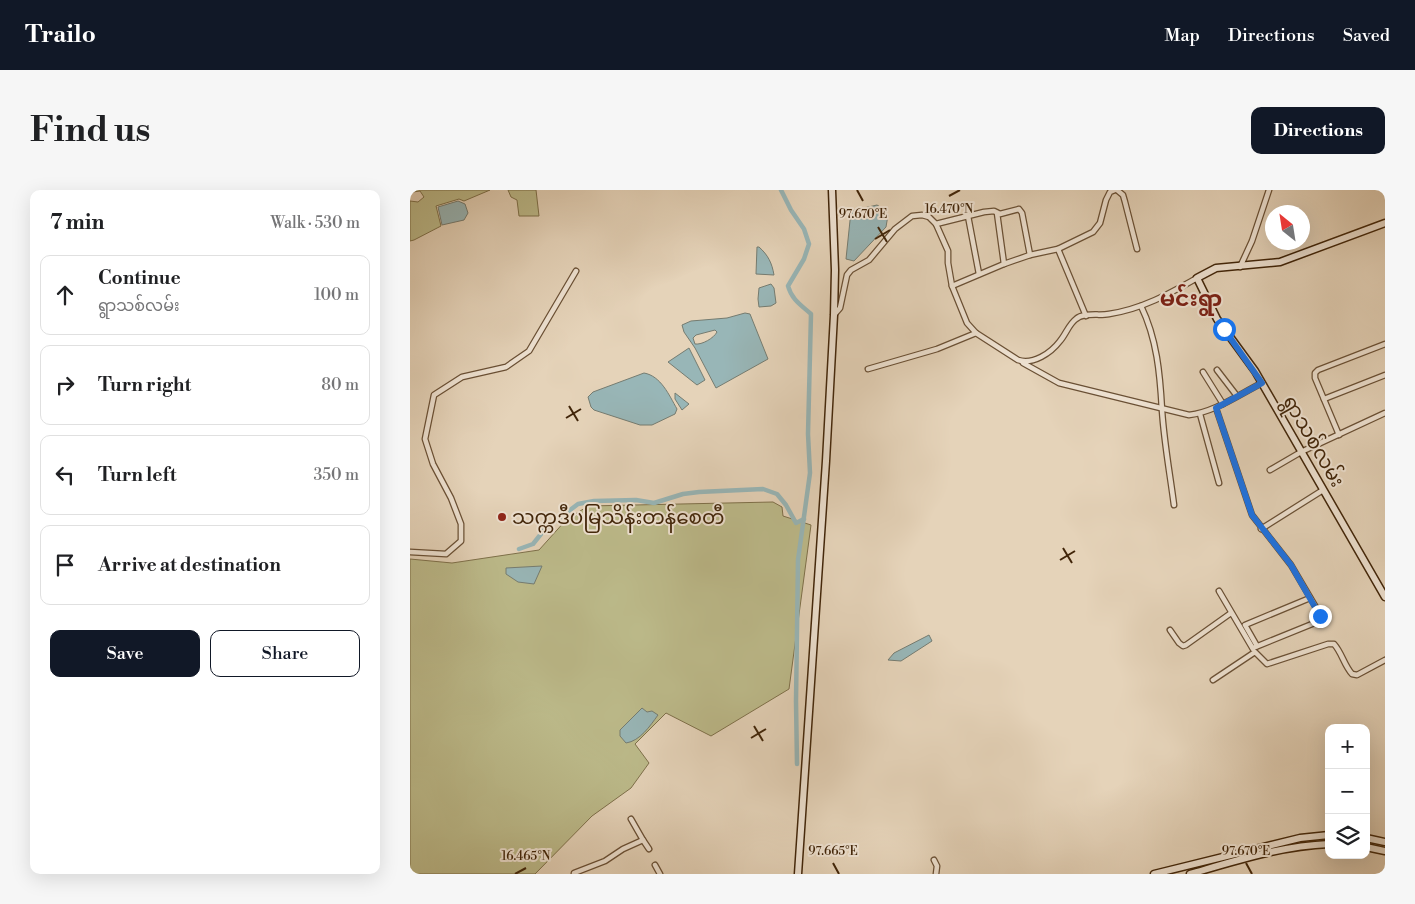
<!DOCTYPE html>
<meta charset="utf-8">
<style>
:root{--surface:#fff;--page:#f6f6f6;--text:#202124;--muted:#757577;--line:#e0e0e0;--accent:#111827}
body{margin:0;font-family:"Libre Bodoni","Noto Sans Myanmar",serif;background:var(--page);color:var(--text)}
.controls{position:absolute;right:15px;bottom:15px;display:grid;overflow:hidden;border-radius:10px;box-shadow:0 5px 20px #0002}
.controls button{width:45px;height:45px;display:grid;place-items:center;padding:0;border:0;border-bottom:1px solid var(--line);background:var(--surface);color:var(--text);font:25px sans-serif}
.compass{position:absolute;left:855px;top:15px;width:45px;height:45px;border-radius:50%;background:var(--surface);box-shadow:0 5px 20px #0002;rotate:330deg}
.stop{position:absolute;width:15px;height:15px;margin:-11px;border:4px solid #1a73e8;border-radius:50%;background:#fff}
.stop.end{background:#1a73e8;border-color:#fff;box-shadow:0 1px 5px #0008}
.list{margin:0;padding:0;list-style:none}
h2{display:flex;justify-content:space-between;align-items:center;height:65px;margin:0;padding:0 20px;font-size:21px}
h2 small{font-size:16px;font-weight:400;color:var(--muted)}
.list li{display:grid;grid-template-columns:32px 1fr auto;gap:15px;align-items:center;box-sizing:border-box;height:80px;margin:0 10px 10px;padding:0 10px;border:1px solid var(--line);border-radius:10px}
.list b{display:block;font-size:19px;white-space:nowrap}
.list p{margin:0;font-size:16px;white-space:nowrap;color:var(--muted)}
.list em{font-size:16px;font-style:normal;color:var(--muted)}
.actions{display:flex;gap:10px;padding:15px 20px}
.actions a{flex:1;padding:11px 0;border:1px solid var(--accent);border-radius:10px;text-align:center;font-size:18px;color:var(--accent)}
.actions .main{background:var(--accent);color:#fff}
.icon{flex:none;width:28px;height:28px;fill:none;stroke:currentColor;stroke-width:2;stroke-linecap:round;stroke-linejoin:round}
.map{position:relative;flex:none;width:975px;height:684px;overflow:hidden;border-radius:10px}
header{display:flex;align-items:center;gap:30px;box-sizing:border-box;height:70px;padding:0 25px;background:var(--accent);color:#fff}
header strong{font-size:24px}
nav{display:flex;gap:28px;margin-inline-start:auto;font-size:18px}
.intro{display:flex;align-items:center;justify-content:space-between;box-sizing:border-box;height:120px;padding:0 30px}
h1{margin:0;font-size:35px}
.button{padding:12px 22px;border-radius:10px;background:var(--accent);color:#fff;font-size:18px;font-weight:700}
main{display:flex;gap:30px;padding:0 30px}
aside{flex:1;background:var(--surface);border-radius:10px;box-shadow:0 5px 20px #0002}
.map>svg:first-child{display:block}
.green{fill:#bcba8a;stroke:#7e704a}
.water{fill:#98b6b7;stroke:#757c71;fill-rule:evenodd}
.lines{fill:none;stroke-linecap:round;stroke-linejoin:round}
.canal{stroke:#98b6b7;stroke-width:4.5}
.street-casing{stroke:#6a5035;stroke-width:7}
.secondary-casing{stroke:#412509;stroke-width:9}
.street{stroke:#eee2d2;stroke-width:4.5}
.secondary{stroke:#eee2d2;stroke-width:6}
.route{stroke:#1a73e8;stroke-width:6}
.ticks{fill:none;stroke:#412509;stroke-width:2}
.poi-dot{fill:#8f2418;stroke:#eee2d2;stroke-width:2}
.labels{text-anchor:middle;stroke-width:4;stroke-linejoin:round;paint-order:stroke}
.street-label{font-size:20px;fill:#412509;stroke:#eee2d2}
.poi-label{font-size:20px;fill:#412509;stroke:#eee2d2;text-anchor:start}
.quarter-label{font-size:22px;font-weight:bold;fill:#7a1f14;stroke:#eee2d2}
.ticks-label{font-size:12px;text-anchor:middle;fill:#412509;stroke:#eee2d2;stroke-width:4;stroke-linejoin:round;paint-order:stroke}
</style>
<header>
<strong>Trailo</strong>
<nav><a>Map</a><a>Directions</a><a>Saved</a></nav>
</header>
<div class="intro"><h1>Find us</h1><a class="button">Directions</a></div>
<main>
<aside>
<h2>7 min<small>Walk · 530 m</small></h2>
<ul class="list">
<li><svg class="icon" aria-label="ahead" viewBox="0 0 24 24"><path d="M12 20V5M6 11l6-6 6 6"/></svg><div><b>Continue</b><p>ရွာသစ်လမ်း</p></div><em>100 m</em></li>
<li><svg class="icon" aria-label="right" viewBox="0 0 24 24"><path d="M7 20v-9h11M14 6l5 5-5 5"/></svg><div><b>Turn right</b></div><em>80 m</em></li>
<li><svg class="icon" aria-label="left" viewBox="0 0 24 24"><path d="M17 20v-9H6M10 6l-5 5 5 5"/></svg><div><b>Turn left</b></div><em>350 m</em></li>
<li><svg class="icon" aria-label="arrive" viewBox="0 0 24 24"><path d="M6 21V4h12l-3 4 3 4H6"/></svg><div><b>Arrive at destination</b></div></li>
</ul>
<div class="actions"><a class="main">Save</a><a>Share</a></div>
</aside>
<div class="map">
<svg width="975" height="684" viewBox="0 0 975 684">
<rect width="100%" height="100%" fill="#e5d3b9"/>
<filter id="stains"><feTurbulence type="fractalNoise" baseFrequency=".004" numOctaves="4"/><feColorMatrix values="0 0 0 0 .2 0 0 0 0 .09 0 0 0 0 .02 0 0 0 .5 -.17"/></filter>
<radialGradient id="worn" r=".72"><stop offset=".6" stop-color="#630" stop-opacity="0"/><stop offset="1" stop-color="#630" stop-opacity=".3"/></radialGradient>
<g class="green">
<path d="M2,0H80L54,11L49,9L26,16L31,36L4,50L0,51V11L8,12L14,7L10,1L3,2Z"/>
<path d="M98,0H126L129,26H109L107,10L101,7Z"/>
<path d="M363,312L372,317L373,326L401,335L379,499L301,546L256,523L225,554L239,573L221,598L182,626L125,684H0V369L42,373L129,360L156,330L178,316Z"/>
</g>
<g class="water">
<path d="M48,11L55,14L58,23L54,30L32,35L28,17Z"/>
<path d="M467,15L472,18L478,25L476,37L444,71L436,69L441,21Z"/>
<path d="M347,57H349C358,65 362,73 364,85L346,84Z"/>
<path d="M361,94L364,98L366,113L361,116L349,117L348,109L349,98Z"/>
<path d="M335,123L340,124L358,169L306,198L285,158L274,142L272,135L281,131L317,128ZM305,140L307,142C304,148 292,155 285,154L283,148L286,145Z"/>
<path d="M279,158L295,190L287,195L258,172Z"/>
<path d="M234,183C251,186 259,205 267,219L265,224L242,235H230L184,220L181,217L178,207L183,202Z"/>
<path d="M265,203L279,214L272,220L265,209Z"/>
<path d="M132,376L124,394L108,392L96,384V378Z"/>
<path d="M519,445L522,451L491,471L478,470L484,463Z"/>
<path d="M232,518L237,522L242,521L248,525C240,536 230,551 216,553L210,546V540Z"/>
</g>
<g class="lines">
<g class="canal">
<path d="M371,0L381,20L394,39L399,54L394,69L378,96C382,110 391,115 401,124L398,244L400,283L388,370L386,511L387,574"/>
<path d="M109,359L123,354L135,339L168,314L184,311L226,310L244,313L273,304L289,302L353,299L367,304L376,315L386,333L394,329"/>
</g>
<g class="street-casing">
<g id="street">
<path d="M707,0L713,5L715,12L727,59"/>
<path d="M587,23L594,74"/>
<path d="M558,26L569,84"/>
<path d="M526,34L574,22L584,21L590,24L609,19L612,23L620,65"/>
<path d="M648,59L676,126"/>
<path d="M830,77L842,51L859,0"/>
<path d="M542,96L594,74L620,65L648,59L683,42L690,33L696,10L700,2L705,0"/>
<path d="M731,116C747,149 750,184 752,220C754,252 760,284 764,315"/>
<path d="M424,125L430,118L437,85L441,80L459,70L485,39L502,26L512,25L519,27L526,34L538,61V73L542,96L557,133L566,143L608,170C623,175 641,163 650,151C656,144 659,134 666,129C674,122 689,126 699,124C732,119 759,104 787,88"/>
<path d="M613,173L649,193L779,225C805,222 828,205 852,193"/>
<path d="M458,179L527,159L566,143"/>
<path d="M807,180L827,206"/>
<path d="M793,182L813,214"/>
<path d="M914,209L975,185"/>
<path d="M806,218L842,325L881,375L911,426L907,432L843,458"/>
<path d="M790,224L809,293"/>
<path d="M929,245L905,188V183L908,180L975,154"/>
<path d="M860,280L891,262L975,223"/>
<path d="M851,339L913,300"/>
<path d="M0,362L36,364L51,351V334L41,308L23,274L15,249L24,205L52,187L96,177L119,161L166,81"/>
<path d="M809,401L843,459"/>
<path d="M760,440L769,453L773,456L776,455L821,423"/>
<path d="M847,456L835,435L900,408"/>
<path d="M803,490L845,462L857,474L918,454H924C932,463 934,475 942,484L947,485L975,470"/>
<path d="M233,650L239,659"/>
<path d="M524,670L527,676L526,684"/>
<path d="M245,675L250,684"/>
<path d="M164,684V683L195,671L213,659L233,650L221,629"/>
</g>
</g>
<g class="secondary-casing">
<g id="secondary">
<path d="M975,33L870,72L806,78L787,88L807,129L845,181L975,407"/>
<path d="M956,648L975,652"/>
<path d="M956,657L975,661"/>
<path d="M388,684L416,271L424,125L425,80L422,0"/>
<path d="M744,684L890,648L919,645"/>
<path d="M780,684C825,671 871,656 919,654"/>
</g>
</g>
<use href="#street" class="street"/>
<use href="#secondary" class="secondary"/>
</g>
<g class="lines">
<path class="route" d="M814,139L852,193L806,218L842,325L881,375L910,426"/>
</g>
<path class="ticks" d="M447,0L453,11M539,6L550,0M468,37L477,52M465,49L480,40M159,216L168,231M156,228L171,219M653,358L662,373M650,370L665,361M344,536L353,551M341,548L356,539M423,673L429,684M836,673L842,684M105,684L116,678"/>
<circle class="poi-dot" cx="92" cy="327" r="5"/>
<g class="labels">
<g class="street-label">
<text transform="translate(904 251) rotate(60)" y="7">ရွာသစ်လမ်း</text>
</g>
<g class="poi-label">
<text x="102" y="334">သက္ကဒီပမြသိန်းတန်စေတီ</text>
</g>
<g class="quarter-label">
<text x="781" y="116">မင်းရွာ</text>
</g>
</g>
<g class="ticks-label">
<text x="539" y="23">16.470°N</text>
<text x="453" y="28">97.670°E</text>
<text x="423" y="665">97.665°E</text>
<text x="836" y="665">97.670°E</text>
<text x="116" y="670">16.465°N</text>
</g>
<rect width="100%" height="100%" filter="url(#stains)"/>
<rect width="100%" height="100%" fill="url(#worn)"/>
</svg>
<div class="controls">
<button>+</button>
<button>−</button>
<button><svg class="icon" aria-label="layers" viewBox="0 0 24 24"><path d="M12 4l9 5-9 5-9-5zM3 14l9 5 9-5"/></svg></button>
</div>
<svg class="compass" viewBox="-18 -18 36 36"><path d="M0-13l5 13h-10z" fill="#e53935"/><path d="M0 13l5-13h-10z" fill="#757577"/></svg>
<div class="stop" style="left:814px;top:139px"></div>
<div class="stop end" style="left:910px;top:426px"></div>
</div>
</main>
